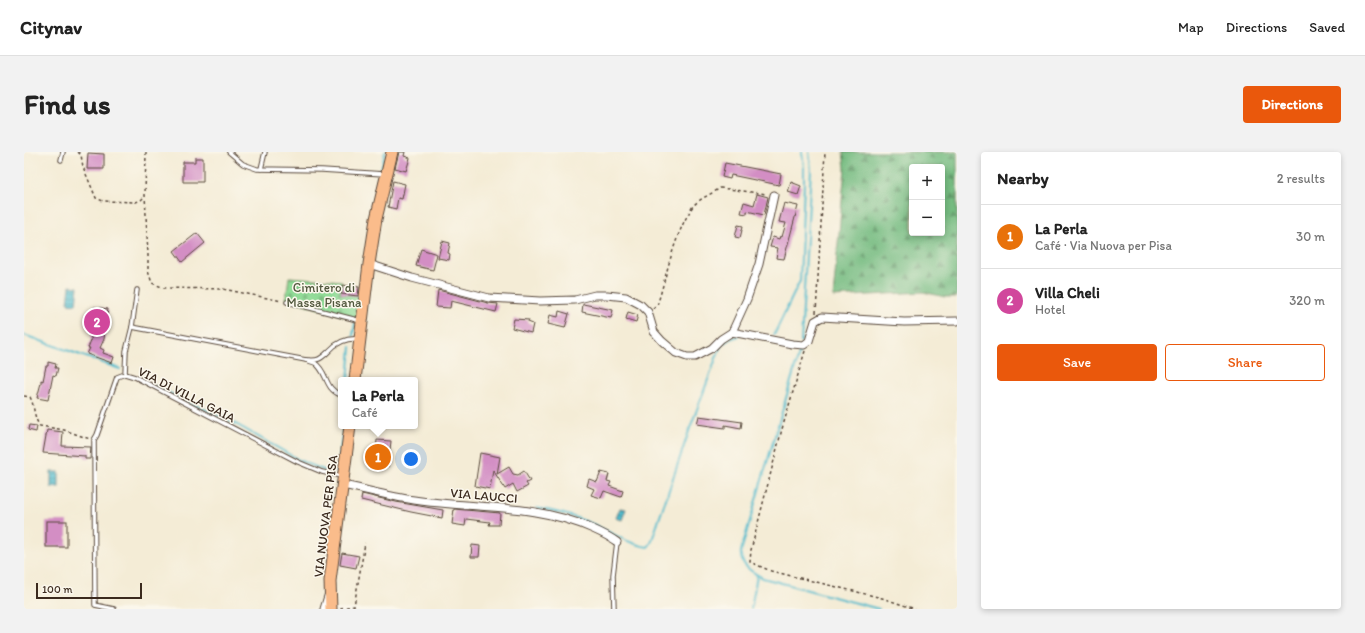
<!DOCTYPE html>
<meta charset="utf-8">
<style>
:root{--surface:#fff;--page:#f2f2f2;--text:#222;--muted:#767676;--line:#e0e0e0;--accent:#ea580c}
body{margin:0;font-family:Itim,sans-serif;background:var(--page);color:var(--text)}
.controls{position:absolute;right:12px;top:12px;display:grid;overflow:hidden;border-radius:4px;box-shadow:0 2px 6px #0003}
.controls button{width:36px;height:36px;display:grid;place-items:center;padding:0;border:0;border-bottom:1px solid var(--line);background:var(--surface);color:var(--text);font:20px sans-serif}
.scale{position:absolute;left:12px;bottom:10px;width:106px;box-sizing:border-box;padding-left:4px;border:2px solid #3b2a1e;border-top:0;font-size:11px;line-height:14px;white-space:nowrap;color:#3b2a1e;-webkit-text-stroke:3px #fbf7ec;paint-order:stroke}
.you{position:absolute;left:387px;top:307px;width:14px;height:14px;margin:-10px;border:3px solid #fff;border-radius:50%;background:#1a73e8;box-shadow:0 0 0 6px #1a73e833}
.badge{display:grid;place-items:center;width:26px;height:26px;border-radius:50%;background:var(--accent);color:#fff;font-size:13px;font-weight:700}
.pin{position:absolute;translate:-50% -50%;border:2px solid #fff;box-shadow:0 1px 4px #0006}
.popup{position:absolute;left:314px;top:225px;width:80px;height:52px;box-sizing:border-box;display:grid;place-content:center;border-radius:4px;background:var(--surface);filter:drop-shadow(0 1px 3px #0005);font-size:13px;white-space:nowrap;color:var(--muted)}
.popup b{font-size:15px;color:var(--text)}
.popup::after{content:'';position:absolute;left:50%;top:100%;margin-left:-8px;border:8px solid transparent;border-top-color:var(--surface)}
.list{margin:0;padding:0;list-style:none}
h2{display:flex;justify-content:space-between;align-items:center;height:52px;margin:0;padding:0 16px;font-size:17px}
h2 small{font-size:13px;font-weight:400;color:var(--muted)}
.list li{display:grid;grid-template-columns:26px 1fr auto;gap:12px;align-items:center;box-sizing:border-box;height:64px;padding:0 16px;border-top:1px solid var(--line)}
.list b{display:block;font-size:15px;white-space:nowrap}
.list p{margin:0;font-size:13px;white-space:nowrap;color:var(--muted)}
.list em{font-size:13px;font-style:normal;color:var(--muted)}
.actions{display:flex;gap:8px;padding:12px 16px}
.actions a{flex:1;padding:9px 0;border:1px solid var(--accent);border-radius:4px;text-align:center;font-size:14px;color:var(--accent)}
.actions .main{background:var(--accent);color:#fff}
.map{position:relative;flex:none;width:933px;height:457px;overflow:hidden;border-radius:4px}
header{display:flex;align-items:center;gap:24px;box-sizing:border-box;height:56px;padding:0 20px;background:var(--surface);border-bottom:1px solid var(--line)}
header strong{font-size:19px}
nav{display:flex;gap:22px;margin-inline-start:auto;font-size:14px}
.intro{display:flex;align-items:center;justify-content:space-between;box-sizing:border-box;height:96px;padding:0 24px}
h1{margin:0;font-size:28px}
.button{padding:10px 18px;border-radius:4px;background:var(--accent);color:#fff;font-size:14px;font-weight:700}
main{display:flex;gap:24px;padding:0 24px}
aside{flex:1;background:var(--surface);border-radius:4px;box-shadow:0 2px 6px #0003}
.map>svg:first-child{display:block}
.forest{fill:url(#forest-firs);stroke:#58724f;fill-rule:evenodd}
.cemetery{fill:url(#cemetery-stones);stroke:#66825a}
.water{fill:url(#water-rules);stroke:#467376}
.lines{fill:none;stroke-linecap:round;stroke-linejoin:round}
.stream{stroke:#51bcce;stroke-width:2}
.building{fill:#d38ec4}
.service-casing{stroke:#57473a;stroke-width:5.5}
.minor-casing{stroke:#57473a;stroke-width:9}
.primary-casing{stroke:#57473a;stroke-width:13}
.path{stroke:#57473a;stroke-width:1.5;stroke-dasharray:3 3;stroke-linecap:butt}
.service{stroke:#fff;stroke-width:3.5}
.minor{stroke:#fff;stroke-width:7}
.primary{stroke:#fabc8b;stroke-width:11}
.labels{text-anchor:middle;stroke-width:3;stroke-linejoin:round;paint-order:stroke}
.park-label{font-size:13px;fill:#50563c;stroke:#fbf7ec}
.street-label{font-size:13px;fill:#3b2a1e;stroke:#fbf7ec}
</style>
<header>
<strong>Citynav</strong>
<nav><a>Map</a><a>Directions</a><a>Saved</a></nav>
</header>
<div class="intro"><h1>Find us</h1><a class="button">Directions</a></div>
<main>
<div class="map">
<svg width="933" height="457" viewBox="0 0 933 457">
<defs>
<pattern id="forest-firs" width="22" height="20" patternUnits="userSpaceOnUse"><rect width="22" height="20" fill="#74bb80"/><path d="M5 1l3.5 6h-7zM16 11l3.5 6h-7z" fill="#609868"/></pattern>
<pattern id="cemetery-stones" width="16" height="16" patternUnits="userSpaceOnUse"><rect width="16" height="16" fill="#91db97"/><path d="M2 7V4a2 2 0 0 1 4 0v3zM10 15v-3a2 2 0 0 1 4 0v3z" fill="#7ebc82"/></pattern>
<pattern id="water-rules" width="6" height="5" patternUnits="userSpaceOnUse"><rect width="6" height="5" fill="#51bcce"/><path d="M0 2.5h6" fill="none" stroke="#4499a7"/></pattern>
</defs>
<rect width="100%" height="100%" fill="#fbf7ec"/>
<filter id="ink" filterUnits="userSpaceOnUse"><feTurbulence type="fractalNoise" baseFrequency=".025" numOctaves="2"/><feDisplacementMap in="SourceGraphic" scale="8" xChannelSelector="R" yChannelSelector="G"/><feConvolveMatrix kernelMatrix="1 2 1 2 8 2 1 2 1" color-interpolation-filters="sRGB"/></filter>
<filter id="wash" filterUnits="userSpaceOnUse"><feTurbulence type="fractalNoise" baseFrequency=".012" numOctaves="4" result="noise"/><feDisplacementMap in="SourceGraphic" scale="16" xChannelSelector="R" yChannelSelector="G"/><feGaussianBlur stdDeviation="0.9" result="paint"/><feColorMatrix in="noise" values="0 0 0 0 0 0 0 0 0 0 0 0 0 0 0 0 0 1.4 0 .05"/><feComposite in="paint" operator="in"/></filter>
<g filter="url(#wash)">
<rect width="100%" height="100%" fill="#f4ecd6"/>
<path class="forest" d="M819,0H933V145H921L899,140L809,145L821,16ZM888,15H918V81H888Z"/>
<path class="cemetery" d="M265,125L318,129L317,142L336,144L333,168L262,147Z"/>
<g class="water">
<path d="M46,134L54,135L52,152L44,151Z"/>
<rect x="27" y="320" width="8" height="15"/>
<path d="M596,356L602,357L598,368L592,366Z"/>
</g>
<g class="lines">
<g class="stream">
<path d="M357,17L361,0"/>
<path d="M351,46L355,24"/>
<path d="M337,134L338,125"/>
<path d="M0,183L96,217"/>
<path d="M750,183L776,129L780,31V16L778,0"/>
<path d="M329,184L331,171"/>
<path d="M777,190L787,17L785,0"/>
<path d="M758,194L773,196"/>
<path d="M777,195L717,399C715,413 728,420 739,426L855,457"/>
<path d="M324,228L327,195"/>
<path d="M131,234L210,271L277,309L302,319L314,318L319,274"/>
<path d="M513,356C532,359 549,364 566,371C584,379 604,392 624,395L627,391L666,276L697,193L706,187L715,184"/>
<path d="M727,457L733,423"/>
</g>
</g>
<g id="blocks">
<g class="building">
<path d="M375,0H381L380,4L386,6L382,19L371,16Z"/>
<path d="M64,1L80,2V17H63Z"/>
<path d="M171,6H179V30H159V10H171Z"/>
<path d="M701,11L757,22L755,33L707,23L706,27L698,25Z"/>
<path d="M369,29L381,32L378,47L374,46L372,57L364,55Z"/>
<path d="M767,30L777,34L774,43L764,40Z"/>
<path d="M733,42L744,45L740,63L723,59V62L717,61L720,50L730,53Z"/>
<path d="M760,51L774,54L760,107L752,106L754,96L746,95L749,85L755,87L756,84L758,85L762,71L755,70Z"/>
<path d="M714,73L719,74L716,86L711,85Z"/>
<path d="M173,81L181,91L158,110L150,99Z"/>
<path d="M418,89L426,91L424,101L426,102L425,108L414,106Z"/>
<path d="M397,97L413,102L409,118L392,114Z"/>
<path d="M318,133L335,135L334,144L317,142Z"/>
<path d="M414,138L464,151L474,152L472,160L427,149L426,156L412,155Z"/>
<path d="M559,152L589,158L587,166L558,160Z"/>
<path d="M70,155L84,157L80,187L76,196L80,198L79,201L90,205L88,211L63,202L66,196H64L67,188Z"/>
<path d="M535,159L545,162L541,176L524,172L526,163L534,165Z"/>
<path d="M604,160L614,163L612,170L602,167Z"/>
<path d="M490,167L505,168L504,170L509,172L507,181L488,176Z"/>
<path d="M24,210L32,212L31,216H34L32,224L29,223L24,248L13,246L17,231V228L19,229L22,214H24Z"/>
<path d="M675,264L718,270L717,276L701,273V276L673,272Z"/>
<path d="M5,273L13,274L12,280L4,278Z"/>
<path d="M23,278L39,280L38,294L67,295L66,307H61V304L19,301Z"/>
<path d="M353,288L367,289L364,315L353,313L354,299L352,298Z"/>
<path d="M456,301L476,305L473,322L485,315L489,322L494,323L500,319L506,329L502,331L504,334L493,340L489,332L481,337L469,318L466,337L451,334Z"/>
<path d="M577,320L585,322L583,329L587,330L585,334L599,339L597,345L580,339L577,346L567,343L570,337L563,334L565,327L573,330Z"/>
<path d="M338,342L372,350L419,358L418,366L387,360L337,348Z"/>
<path d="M430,357L476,361L475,373H465L466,370L442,367L441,374L428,372Z"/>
<rect x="22" y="369" width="21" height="26"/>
<path d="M448,393L456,394L455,405H447Z"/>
<path d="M318,401L335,404L332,416L316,413Z"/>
</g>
</g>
</g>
<g filter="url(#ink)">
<use href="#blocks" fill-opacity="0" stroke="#57473a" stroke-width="1"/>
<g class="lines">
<g class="service-casing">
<g id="service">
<path d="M205,0L219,12L233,17L298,18L360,22"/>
<path d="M37,8L39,0"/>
<path d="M237,17L241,0"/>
<path d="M263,150L337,169"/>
<path d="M108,175L282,208"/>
<path d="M101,222L102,199L108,175L113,138"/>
<path d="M317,243C300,237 304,220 291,211C288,210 285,209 282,208C286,208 291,209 295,207C299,205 302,202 305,199C313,190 323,186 335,187"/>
<path d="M90,457L71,453L70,288L73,283L93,225L101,222L111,225L274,310L298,320L317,324"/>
<path d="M590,457L589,423L593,390"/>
</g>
</g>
<g class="minor-casing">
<g id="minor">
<path d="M345,112L388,126L465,146L516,149L551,148L571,143H583L602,145L617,153L624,160L630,180L638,189L652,201L663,205H671L688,196L697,187L708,180L768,192L780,193L785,189L791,169L798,165L880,170L933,169"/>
<path d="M708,180L723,147L735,112L750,43"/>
<path d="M319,333C343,338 367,345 390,348C450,357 513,351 569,377C578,381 586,385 593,390"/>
<path d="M300,457L304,444"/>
</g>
</g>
<g class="primary-casing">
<g id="primary">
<path d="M331,228L345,112L352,67L368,0"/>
<path d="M307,457L306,429L326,274"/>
</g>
</g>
<g class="path">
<path d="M54,0L57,3L59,15L72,46L79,49L112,50L117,48L120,45"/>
<path d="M122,0L121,43L124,103V119L128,131L140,136L199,137L258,149"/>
<path d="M629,157L633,154C642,125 648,93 662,66C665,62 667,56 670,53C678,45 688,42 696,36L743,42"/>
<path d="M792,161L801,0"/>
<path d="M781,199L758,277L727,398L726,410L747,419L858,446L891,457"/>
<path d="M0,244L6,245C11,254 9,265 16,274L40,278L66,287"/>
<path d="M316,456L330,454L341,391"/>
</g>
<use href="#service" class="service"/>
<use href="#minor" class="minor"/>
<use href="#primary" class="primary"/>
</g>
</g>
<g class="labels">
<g class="park-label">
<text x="300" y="140">Cimitero di<tspan x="300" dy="15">Massa Pisana</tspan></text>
</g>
<g class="street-label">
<text transform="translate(163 242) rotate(27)" y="5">VIA DI VILLA GAIA</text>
<text transform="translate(460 343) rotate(5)" y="5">VIA LAUCCI</text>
<text transform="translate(301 364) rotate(-83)" y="5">VIA NUOVA PER PISA</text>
</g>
</g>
</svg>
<div class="controls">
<button>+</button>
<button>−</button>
</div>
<div class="scale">100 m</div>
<div class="you"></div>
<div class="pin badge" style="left:354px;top:305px;background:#e8710a">1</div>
<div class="popup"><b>La Perla</b>Café</div>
<div class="pin badge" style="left:73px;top:170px;background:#d1479c">2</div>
</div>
<aside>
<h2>Nearby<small>2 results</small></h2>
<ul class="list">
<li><span class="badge" style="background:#e8710a">1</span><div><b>La Perla</b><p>Café · Via Nuova per Pisa</p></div><em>30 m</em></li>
<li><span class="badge" style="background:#d1479c">2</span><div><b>Villa Cheli</b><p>Hotel</p></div><em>320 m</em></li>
</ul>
<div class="actions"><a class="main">Save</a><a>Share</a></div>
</aside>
</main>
